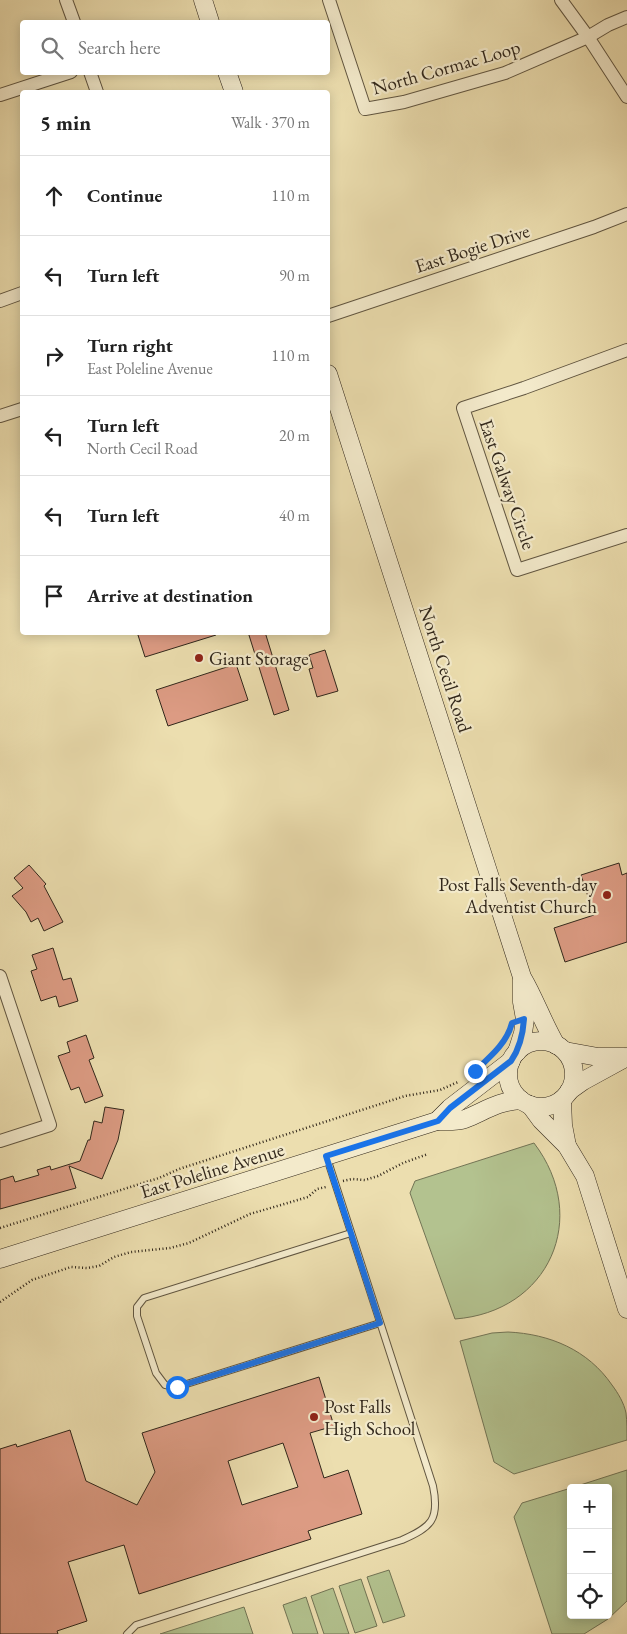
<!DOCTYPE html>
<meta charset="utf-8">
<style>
:root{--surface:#fff;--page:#f6f6f6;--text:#222;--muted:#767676;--line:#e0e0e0}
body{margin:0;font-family:"EB Garamond",serif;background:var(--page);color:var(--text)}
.controls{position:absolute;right:15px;bottom:15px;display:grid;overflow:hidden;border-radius:5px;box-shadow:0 2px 12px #0003}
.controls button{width:45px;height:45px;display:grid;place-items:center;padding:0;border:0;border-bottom:1px solid var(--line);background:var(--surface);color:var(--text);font:25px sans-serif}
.stop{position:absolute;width:15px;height:15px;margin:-11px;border:4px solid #1a73e8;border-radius:50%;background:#fff}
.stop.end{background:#1a73e8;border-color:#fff;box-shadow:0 1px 5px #0008}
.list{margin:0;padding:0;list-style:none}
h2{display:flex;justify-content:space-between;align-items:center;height:65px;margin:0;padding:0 20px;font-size:21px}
h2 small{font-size:16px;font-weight:400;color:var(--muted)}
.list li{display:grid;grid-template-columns:32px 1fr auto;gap:15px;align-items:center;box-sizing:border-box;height:80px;padding:0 20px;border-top:1px solid var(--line)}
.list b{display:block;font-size:19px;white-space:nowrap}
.list p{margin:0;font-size:16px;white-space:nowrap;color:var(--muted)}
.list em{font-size:16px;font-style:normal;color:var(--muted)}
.icon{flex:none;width:28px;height:28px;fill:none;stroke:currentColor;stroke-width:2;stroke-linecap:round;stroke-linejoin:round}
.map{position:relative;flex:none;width:627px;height:1634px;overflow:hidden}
.search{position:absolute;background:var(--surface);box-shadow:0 2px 12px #0003;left:20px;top:20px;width:310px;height:55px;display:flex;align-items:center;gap:12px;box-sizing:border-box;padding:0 18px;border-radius:5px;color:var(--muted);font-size:19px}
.panel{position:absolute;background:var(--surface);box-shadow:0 2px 12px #0003;left:20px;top:90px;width:310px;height:545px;border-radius:5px}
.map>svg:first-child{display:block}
.green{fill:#b3c28f;stroke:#727455}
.building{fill:#dc9b83;stroke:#31271b;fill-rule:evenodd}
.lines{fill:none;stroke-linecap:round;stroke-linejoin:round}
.lane-casing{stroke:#605540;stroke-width:8}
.street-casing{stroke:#605540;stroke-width:14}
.secondary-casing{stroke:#31271b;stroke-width:19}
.path{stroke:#31271b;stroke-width:2.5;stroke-dasharray:1 2.5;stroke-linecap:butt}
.lane{stroke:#f3eacb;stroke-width:6}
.street{stroke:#f3eacb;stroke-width:12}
.secondary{stroke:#f3eacb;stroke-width:18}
.route{stroke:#1a73e8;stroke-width:6}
.poi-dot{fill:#8f2418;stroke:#f3eacb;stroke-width:2}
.labels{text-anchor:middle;stroke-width:4.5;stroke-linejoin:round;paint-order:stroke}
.street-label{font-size:19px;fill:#31271b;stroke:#f3eacb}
.poi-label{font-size:19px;fill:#31271b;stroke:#f3eacb;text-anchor:start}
</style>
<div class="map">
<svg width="627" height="1634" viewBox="0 0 627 1634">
<rect width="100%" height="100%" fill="#ecdeaf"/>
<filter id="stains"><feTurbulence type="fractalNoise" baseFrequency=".004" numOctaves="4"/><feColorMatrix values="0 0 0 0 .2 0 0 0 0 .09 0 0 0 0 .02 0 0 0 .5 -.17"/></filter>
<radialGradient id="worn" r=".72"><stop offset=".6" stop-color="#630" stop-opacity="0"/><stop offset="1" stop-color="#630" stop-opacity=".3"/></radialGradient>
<g class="green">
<path d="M534,1143C591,1218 549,1312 455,1319L410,1193L415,1181Z"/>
<path d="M508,1332C550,1334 588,1350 612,1385C618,1393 624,1403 626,1413C627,1421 627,1431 627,1440L514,1474L494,1462L460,1341L492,1333Z"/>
<path d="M627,1470V1601L608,1619L584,1634H552L514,1517L522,1503L571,1488V1615H608V1488H571Z"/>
<path d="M389,1570L405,1616L383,1623L367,1577Z"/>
<path d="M361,1579L377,1626L355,1633L339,1586Z"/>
<path d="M333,1588L349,1634H324L311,1596Z"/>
<path d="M306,1597L318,1634H293L283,1605Z"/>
<path d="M244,1607L253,1634H160Z"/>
</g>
<g class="building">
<path d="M137,632H216V635L145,657Z"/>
<path d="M248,632H265L289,710L274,715Z"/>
<path d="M325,650L338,691L317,697L309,669L313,668L309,655Z"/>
<path d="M236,664L248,700L168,726L156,690Z"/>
<path d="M619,863L622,875L627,873V942L565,962L554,928L594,915L581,875Z"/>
<path d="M29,865L46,884L44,886L63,922L44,931L38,918L31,922L26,912L12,896L23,888L14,878Z"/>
<path d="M53,948L63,980L71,978L78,1001L59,1007L56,996L41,1001L31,971L37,969L32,955Z"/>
<path d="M86,1035L94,1058L89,1060L103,1096L85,1103L79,1087L71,1090L58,1056L70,1052L67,1042Z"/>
<path d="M105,1107L124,1110L118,1140L102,1179L69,1166L76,1188L0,1209V1180L13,1176L15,1182L39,1175L37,1170L50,1166L51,1170L80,1161L88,1140H90L94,1121L102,1123Z"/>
<path d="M319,1377L334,1426L310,1433L324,1478L348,1470L362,1514L308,1531L311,1539L139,1594L124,1545L68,1562L87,1621L57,1631L58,1634H0V1449L16,1444L17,1447L70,1430L86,1481L137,1505L155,1472L142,1433ZM283,1443L298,1487L242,1505L228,1461Z"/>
</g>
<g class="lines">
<g class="lane-casing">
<g id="lane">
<path d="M351,1233L144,1298L137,1307V1316L156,1373L165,1385L177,1387L380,1323"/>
<path d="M127,1634L136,1625L402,1540C431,1527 440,1520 433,1486L327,1158"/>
</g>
</g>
<g class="street-casing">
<g id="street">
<path d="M66,0L74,22"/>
<path d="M329,0L365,109L404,102L505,73L588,37L608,25L627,17"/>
<path d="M561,0L588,37L627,97"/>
<path d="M90,72L97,92"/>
<path d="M0,95L71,72"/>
<path d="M0,301L22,293"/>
<path d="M328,316L594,227L627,214"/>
<path d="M627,350L524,388L463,408L517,570L627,535"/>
<path d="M0,416L22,409"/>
<path d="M0,976L50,1125L0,1141"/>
</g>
</g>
<g class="secondary-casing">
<g id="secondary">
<path d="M203,0L210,22"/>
<path d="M227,72L234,92"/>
<path d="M328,374L522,977C535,999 543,1023 556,1045"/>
<circle cx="541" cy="1074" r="33"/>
<path d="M565,1051L598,1057H624"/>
<path d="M517,1052L523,1033L525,1019L522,1002V980"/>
<path d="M569,1091L583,1081L627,1057"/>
<path d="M562,1100L563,1125L567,1146"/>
<path d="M530,1105L541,1120L567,1146L585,1176L627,1309"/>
<path d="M437,1121L450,1108L511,1061"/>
<path d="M0,1259L437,1121C447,1121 456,1122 465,1119C485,1111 498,1101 521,1100"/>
</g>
</g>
<g class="path">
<path d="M489,1057L504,1040"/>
<path d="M343,1181L352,1179L365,1180L378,1176L403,1163L428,1154"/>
<path d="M0,1228L159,1178L179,1169L405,1096L440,1090L458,1082"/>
<path d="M0,1302L32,1280L71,1267L87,1268L99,1266L114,1257L131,1252L170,1248L189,1243L250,1214L308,1197L317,1189L326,1187"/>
</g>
<use href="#lane" class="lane"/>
<use href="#street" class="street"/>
<use href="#secondary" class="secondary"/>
</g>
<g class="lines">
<path class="route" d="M177,1387L380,1323L326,1156L438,1121L450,1108L511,1061C520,1048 523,1034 524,1019L512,1023C507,1043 490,1057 475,1071"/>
</g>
<g class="poi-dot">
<circle cx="199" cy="658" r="5"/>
<circle cx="607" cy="895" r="5"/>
<circle cx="314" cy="1417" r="5"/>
</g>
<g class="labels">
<g class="street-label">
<text transform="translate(446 67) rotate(-16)" y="7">North Cormac Loop</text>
<text transform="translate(472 248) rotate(-18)" y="7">East Bogie Drive</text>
<text transform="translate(508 484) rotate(71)" y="7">East Galway Circle</text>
<text transform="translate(446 669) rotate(72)" y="7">North Cecil Road</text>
<text transform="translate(212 1170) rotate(-17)" y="7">East Poleline Avenue</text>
</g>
<g class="poi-label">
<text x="209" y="665">Giant Storage</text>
<text x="597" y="891" text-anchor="end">Post Falls Seventh-day<tspan x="597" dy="22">Adventist Church</tspan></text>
<text x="324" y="1413">Post Falls<tspan x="324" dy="22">High School</tspan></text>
</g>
</g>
<rect width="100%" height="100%" filter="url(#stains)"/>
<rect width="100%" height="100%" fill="url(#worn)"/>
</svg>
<div class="controls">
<button>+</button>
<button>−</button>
<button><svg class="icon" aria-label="locate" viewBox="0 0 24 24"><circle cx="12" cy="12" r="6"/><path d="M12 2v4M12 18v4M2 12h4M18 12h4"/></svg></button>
</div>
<div class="stop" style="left:177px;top:1387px"></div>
<div class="stop end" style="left:475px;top:1071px"></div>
<div class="search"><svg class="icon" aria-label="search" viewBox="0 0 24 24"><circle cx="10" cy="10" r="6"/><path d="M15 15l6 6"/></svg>Search here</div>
<section class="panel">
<h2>5 min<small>Walk · 370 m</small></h2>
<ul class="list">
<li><svg class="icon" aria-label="ahead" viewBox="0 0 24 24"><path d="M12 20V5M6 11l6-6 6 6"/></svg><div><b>Continue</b></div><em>110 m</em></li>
<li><svg class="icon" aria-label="left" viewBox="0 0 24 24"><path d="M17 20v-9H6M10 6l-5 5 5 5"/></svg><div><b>Turn left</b></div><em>90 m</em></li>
<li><svg class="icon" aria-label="right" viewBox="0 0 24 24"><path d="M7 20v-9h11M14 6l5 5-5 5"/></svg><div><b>Turn right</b><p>East Poleline Avenue</p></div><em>110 m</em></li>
<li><svg class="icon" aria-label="left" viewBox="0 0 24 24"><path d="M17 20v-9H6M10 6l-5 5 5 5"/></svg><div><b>Turn left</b><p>North Cecil Road</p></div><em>20 m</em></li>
<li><svg class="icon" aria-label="left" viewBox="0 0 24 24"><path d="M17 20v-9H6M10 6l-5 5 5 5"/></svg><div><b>Turn left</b></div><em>40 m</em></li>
<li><svg class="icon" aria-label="arrive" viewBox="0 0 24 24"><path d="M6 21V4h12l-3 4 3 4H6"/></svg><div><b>Arrive at destination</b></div></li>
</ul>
</section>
</div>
